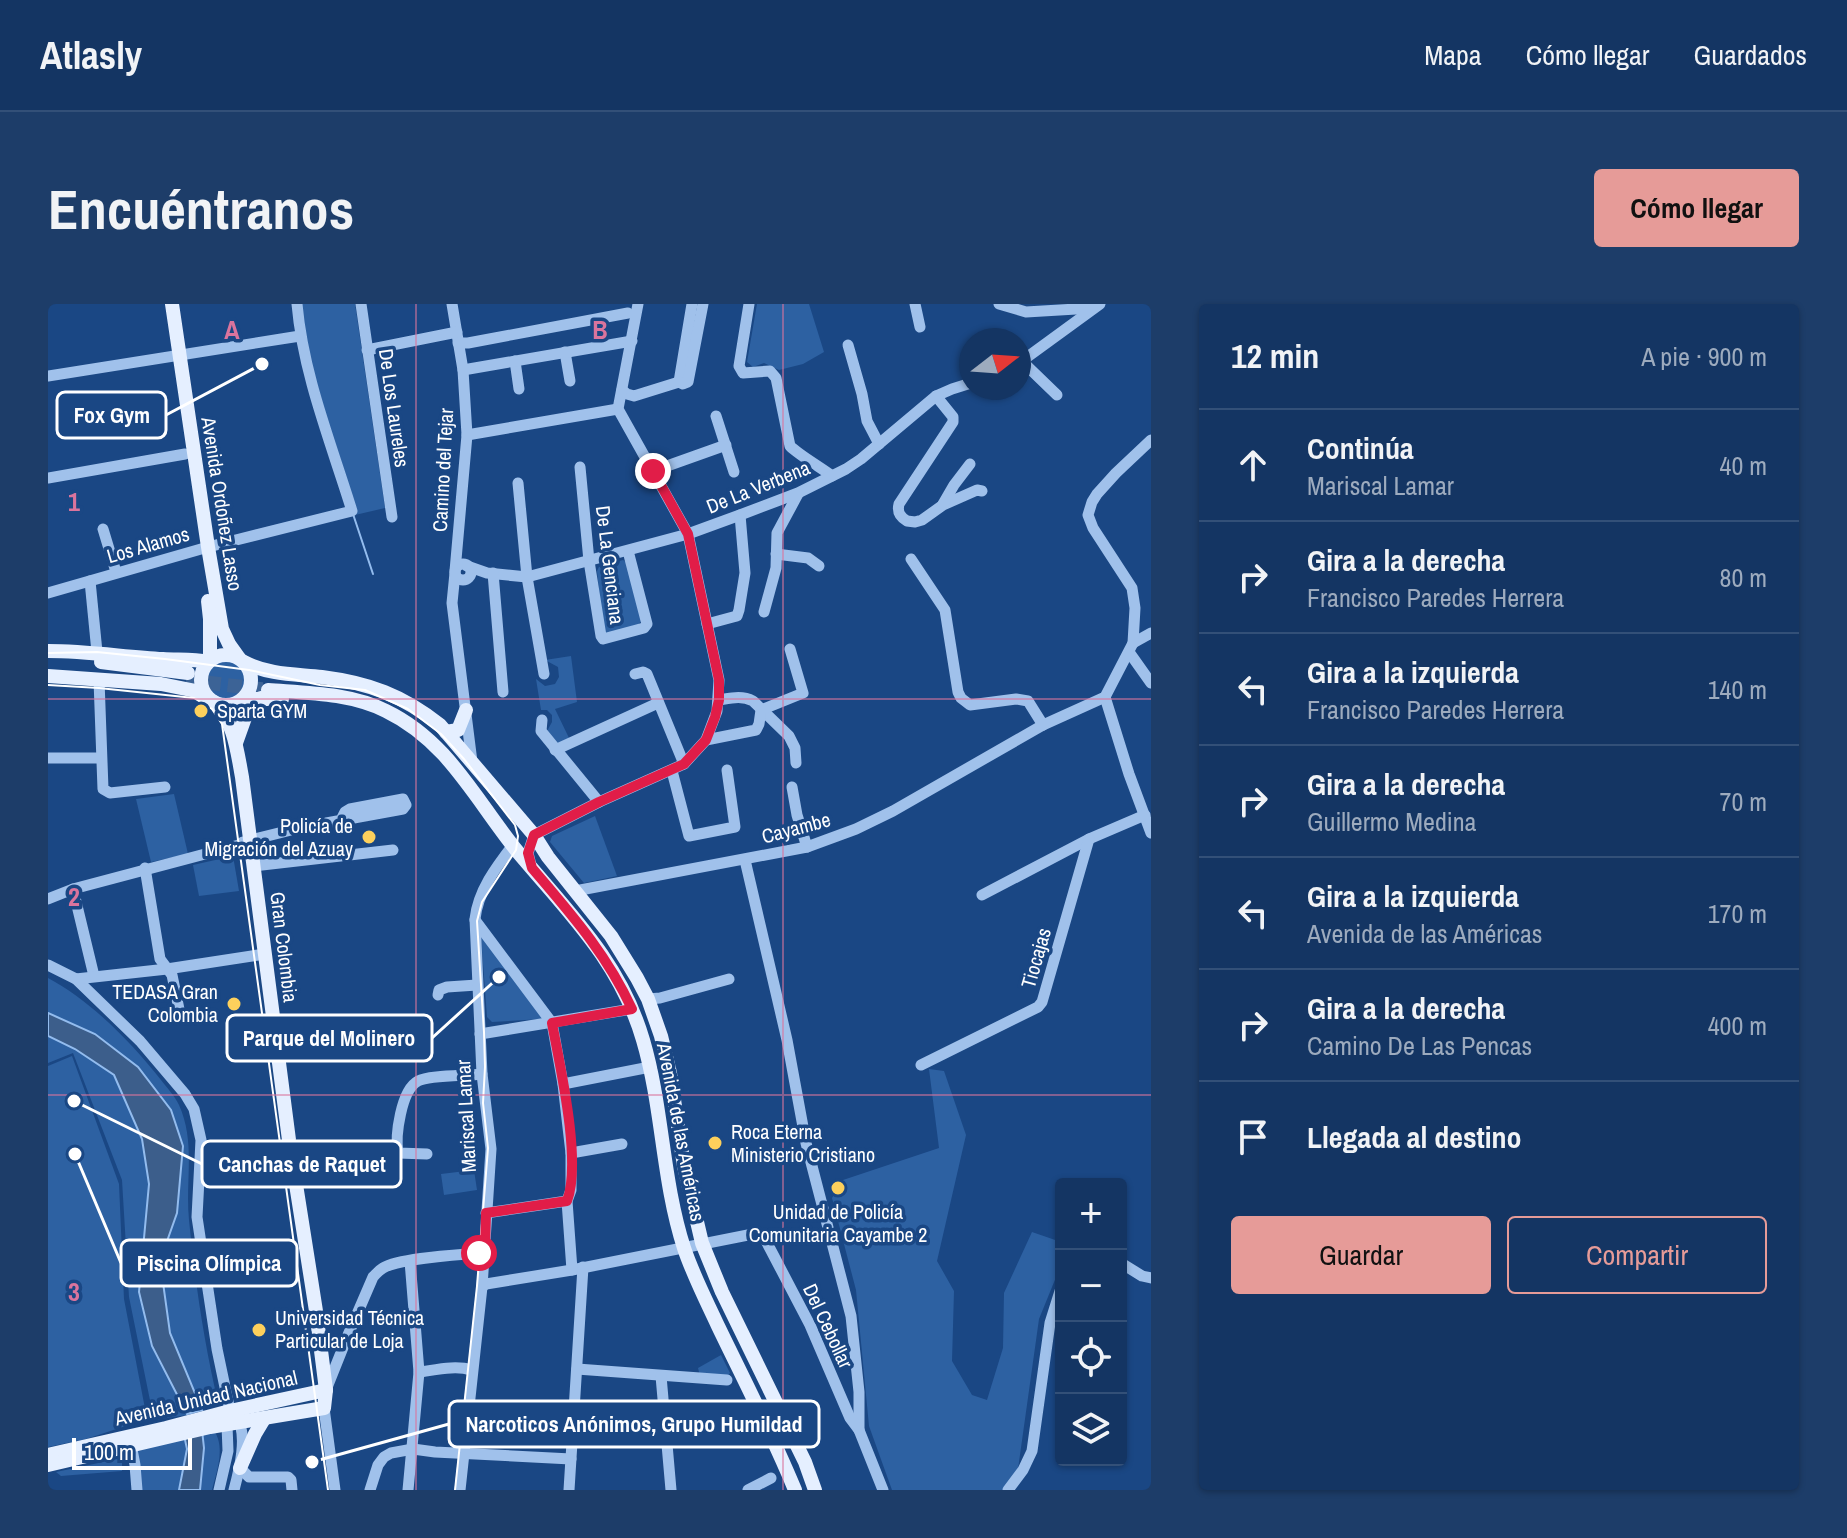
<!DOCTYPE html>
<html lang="es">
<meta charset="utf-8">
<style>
:root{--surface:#143563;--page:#1d3d69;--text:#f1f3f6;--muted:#9dabbe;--line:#335078;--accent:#e69b98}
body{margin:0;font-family:"Archivo Narrow",sans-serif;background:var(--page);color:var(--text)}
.controls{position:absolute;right:24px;bottom:24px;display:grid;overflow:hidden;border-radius:8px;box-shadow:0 2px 6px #0004}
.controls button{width:72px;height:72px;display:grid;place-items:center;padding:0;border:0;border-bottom:2px solid var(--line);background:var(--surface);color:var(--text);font:40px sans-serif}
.compass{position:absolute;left:911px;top:24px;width:72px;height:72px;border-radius:50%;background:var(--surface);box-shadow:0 2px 6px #0004;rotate:73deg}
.scale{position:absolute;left:24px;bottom:20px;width:120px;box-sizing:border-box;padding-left:8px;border:4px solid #fff;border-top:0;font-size:22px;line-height:28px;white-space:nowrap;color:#fff;-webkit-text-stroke:6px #1a4784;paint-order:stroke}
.stop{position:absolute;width:24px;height:24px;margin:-18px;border:6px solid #e11d48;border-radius:50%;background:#fff}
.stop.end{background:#e11d48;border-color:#fff;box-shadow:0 2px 8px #0008}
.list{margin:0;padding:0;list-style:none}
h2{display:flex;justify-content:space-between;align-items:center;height:104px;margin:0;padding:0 32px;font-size:34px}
h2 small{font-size:26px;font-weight:400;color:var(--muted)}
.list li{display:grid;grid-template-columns:52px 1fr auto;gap:24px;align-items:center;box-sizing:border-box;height:112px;padding:0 32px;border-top:2px solid var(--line)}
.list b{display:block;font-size:30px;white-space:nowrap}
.list p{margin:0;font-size:26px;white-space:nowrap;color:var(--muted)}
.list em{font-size:26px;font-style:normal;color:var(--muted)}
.actions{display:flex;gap:16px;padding:24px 32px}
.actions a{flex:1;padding:18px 0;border:2px solid var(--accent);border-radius:8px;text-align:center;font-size:28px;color:var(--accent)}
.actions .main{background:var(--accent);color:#111}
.icon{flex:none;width:44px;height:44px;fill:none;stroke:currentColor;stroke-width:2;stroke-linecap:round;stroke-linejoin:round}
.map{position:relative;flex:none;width:1103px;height:1186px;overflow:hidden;border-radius:8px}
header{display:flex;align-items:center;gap:48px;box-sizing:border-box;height:112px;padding:0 40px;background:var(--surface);border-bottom:2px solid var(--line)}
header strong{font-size:38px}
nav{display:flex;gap:44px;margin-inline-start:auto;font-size:28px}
.intro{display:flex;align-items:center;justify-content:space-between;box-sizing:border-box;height:192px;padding:0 48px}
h1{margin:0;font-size:56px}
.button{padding:20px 36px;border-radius:8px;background:var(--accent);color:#111;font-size:28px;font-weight:700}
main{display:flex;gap:48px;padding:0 48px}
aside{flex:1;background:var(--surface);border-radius:8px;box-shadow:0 2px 6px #0004}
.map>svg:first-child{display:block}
.green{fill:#2d61a2}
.water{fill:#3c5e8b;stroke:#93bcee;stroke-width:2}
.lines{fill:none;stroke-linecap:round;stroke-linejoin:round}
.stream{stroke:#93bcee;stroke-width:2}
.major-tunnel{stroke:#3c6396;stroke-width:14;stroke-dasharray:14 7;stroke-linecap:butt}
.minor{stroke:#a0c1eb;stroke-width:11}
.major{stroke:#e5efff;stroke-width:14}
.tram{stroke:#fff;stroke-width:2}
.route{stroke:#e11d48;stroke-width:10}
.grid{fill:none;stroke:#da749d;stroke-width:2;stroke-opacity:0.55}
.poi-dot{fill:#fdd05c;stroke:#1a4784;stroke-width:3}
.labels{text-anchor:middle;stroke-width:7;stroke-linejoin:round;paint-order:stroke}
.street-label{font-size:20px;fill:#fff;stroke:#1a4784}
.poi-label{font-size:20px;fill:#fff;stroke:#1a4784;text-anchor:start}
.grid-label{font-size:26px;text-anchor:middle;font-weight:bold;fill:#da749d;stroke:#1a4784;stroke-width:7;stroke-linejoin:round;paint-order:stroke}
.leader{fill:none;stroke:#fff;stroke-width:3}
.callout-dot{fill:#fff;stroke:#1a4784;stroke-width:3}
.callout{fill:#1a4784;stroke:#fff;stroke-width:3}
.callout-label{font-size:22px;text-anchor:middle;font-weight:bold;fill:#fff}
</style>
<header>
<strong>Atlasly</strong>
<nav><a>Mapa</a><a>Cómo llegar</a><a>Guardados</a></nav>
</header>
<div class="intro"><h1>Encuéntranos</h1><a class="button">Cómo llegar</a></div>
<main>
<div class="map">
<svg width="1103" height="1186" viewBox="0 0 1103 1186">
<rect width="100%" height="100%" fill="#1a4784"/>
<g class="green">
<path d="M249,0H307L337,204L307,211L251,33Z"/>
<path d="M709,0H761L776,48L755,60L731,66L716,59L705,63L699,58Z"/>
<path d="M575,256L578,258L594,316L590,321L563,330L557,329L555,324L549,267L551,263Z"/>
<path d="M523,352L529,398L507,405L521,434L509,440L499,427L504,418V411L499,406H493L488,375L497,382L507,380L511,373L510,363L497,356Z"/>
<circle cx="179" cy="376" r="21"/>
<path d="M126,490L140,550L103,558L88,495Z"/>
<path d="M547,512L569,572L536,579L502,538L504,532Z"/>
<path d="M185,552L191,587L151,592L145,561Z"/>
<path d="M433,632L494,712V715L444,718L439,713Z"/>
<path d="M0,674C42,696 84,739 113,776C119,784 127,792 131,801C148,839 137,877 141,916C147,977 156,1039 170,1098L153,1105L122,1028L112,957L129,909L47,730L0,709Z"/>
<path d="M0,732L27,745L66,771L94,835L101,880L91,988L104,1041L139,1111L106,1116L81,993L74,876L25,749L0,759Z"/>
<path d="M24,752L71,880L76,995L99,1115L38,1135L0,1143V762Z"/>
<path d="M881,765L896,767L918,831L889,957L906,987L904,1057L924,1091L939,1096L955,1044L956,989L984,928L1013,938V961L991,1015L970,1165L955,1186H844L821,1122L808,986L784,894L795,876L891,844Z"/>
<path d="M426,866L429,886L396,891L393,870Z"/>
<path d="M673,1051L682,1069L679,1073L652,1072L650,1064Z"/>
<path d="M155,1128H167C177,1145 169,1167 164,1186H152Z"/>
<path d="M136,1131L139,1145L131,1186H92L87,1144Z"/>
<path d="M74,1154V1167L13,1172L8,1168Z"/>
</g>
<g class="water">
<path d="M0,709L47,730L90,763L123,806L135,842L129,909L112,957L122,1029L154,1106L139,1110L104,1042L91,988L101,880L94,835L66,771L27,745L0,732Z"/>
<path d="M154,1126L156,1144L152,1186H131L139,1145L136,1131Z"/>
</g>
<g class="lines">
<path class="stream" d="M305,210L325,270"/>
<path class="major-tunnel" d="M138,376L220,386"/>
<g class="minor">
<path d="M313,0L344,213"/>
<path d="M404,0L415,66L419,131L407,267"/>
<path d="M701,0L691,62L695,69L722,67L728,74L742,142C751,151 772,163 784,172"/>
<path d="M867,0L872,23"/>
<path d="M951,0L978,8L1045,4"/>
<path d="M410,39H420L580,9"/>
<path d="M800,41L814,90L819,117L831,140"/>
<path d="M319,46L409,28"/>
<path d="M517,48L522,77"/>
<path d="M467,57L471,85"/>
<path d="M976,57L979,62L1009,91"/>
<path d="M971,59L1052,0"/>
<path d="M415,66L584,37"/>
<path d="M0,72L252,32"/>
<path d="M631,78L644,0"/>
<path d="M574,86L579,90L586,92L631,78L635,80L640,78L655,0"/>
<path d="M888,92L905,113V118L851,200C849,208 852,213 859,217L867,218L874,216L895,201L929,186L934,187"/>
<path d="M668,112L686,168"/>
<path d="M419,131L570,105"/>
<path d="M532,163L541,257L553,332L555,335L596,324L599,320L580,247"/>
<path d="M605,167L678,141"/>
<path d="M0,174L137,150"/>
<path d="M470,179L479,273L496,370"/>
<path d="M895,200L906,181L922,160"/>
<path d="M55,225L68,268"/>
<path d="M728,250L760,254L771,262"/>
<path d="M863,255L897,306L910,388L913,394L922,401L968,395L980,397L995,421"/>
<circle cx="415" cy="268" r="8"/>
<path d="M419,262L439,269L479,273L640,230L692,211L750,189L798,165L813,155L888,92L904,85L923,79"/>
<path d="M407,269L404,299L424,458"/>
<path d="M445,269L455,388"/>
<path d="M42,277L49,348"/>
<path d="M0,289L160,243L304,207C283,139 255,70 249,0"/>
<path d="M716,308L728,264L729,229L750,190"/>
<path d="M659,320L685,313L689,312L691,306L697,269L692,211"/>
<path d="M1085,339L1103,329"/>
<path d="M1081,348L1103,379"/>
<path d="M587,370L595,368L599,370L636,460"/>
<path d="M51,376L55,485L62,489L117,483"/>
<path d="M1057,393L1081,470L1103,529"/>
<path d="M671,396C683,394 694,391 705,397L741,432L747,444L748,459"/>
<path d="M494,416L493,427L551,498"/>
<path d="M658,436L708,426L711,420L713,406L755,389L742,345"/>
<path d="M507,446L610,399"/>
<path d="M0,454H53"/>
<path d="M624,467L641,532L687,523L679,466"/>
<path d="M744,483L749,511L759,543"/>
<path d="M697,556L739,736L758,839L803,1012L811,1088V1126"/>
<path d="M483,561L480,549L486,531L551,498L636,460L658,436L669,407L671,376L640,230L570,105L590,0"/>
<path d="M205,562L345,546"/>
<path d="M97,564L112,655L124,671L132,710"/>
<path d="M25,585L46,672"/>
<path d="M527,587L759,543L808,525L845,507L995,421L1057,393L1085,339L1087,304L1084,284L1045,224L1040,211L1044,198L1049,190L1068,169L1103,136"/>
<path d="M934,591L1041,535L1097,511"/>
<path d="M0,595L25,585L191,541L195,538L251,524L355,505L358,501L355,495L302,505L297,508L293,516"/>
<path d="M427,616L504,719L515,780L523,849V886L519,897L524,966"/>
<path d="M0,661L28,675L92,737L137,790L146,805L153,836L149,913L169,1045L182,1107L179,1121L180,1147L171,1186"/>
<path d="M28,675L119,665L217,650"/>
<path d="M390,691L391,686L399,683L429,681"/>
<path d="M600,695L612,694L681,675"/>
<path d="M432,730L584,705"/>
<path d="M873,761L990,703L994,698L1041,535"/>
<path d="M515,780L602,763"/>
<path d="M523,849L574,840"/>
<path d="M379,850L350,849C347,832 353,786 370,777C381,771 419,772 434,770"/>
<path d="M438,909L519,897"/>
<path d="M1073,959L1094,972L1103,974"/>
<path d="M434,983L438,980L524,966L710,929L717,935L762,1021L802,1114L811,1126L835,1186"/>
<path d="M529,1065L679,1076"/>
<path d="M371,1068C387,1066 408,1061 423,1066"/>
<path d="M613,1072L623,1186"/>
<path d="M278,1086L300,1031L325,973C329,969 330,967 335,964C352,954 409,951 431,949L437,946"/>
<path d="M276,1104L287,1186"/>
<path d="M82,1135L87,1161L89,1186"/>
<path d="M192,1164L201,1173H240L243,1176L244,1186"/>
<path d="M186,1186C191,1167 201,1129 188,1113"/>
<path d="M322,1186L330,1161L336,1153L343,1149L365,1145L387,1148L523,1155"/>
<path d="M360,1186L371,1068L362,957"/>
<path d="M412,1186L434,983L443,845L434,770L427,615C430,587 448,563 465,541"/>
<path d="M521,1186L535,963"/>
<path d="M700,1186L723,1174"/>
<path d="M960,1186L975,1166L984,1147L1002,1019L1013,984"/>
</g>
<g class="major">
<path d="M124,0L160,243L174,325L181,340L191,354"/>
<path d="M160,297L162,315V356"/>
<path d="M0,347C39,347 77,353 115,355C131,356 145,355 160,358"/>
<circle cx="178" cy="376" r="25"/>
<path d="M53,358L140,369"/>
<path d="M196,358C221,371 247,370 274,373C321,379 354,391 392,421L486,531L500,553L563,632L589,674L600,695L613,732L622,769L636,862L654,939L674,988L757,1158L767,1186"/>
<path d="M0,372L113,380L148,387L160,394"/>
<path d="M220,386C259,389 302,389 338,407C400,437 427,495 469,547C520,608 572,657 595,736C615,804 614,876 636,944C645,971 658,996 670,1022C696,1076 724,1130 747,1186"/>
<path d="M195,395H234"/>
<path d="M398,428L410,426L418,406"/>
<path d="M188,439L198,411L213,394"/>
<path d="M0,1151L118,1124L182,1107L278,1086"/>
<path d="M0,1161L162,1123L276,1104L278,1086L268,1007L241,836L194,473C189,446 186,417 166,398"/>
<path d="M192,1164L207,1130L216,1115"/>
</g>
<g class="tram">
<path d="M0,349L49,348L117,355L201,366L272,381L317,386L360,405L393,430L416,455L467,521L470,532L468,546L434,598L429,617L436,728L437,763L435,799L440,844L429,982L407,1186"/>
<path d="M0,381L51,384L146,394L164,405L174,420L280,1186"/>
</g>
</g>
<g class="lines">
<path class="route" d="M431,949L437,946L438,909L519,897C534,858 512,762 504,719L584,705C558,649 523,610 484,564L480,549L486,531L551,498L636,460L658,436L667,413L671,396V376L640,230L605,167"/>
</g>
<path class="grid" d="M368,0V1186M735,0V1186M0,395H1103M0,791H1103"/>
<g class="poi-dot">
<circle cx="153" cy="407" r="8"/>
<circle cx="321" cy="533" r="8"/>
<circle cx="186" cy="700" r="8"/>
<circle cx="667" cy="839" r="8"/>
<circle cx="790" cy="884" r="8"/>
<circle cx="211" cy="1026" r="8"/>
</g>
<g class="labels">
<g class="street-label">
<text transform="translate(346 104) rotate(82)" y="7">De Los Laureles</text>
<text transform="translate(395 166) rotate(-87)" y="7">Camino del Tejar</text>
<text transform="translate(710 183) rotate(-22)" y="7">De La Verbena</text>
<text transform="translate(174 200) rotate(81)" y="7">Avenida Ordoñez Lasso</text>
<text transform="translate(100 241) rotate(-16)" y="7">Los Alamos</text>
<text transform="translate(562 261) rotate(83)" y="7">De La Genciana</text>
<text transform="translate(748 524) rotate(-15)" y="7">Cayambe</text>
<text transform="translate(236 643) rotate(83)" y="7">Gran Colombia</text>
<text transform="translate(988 654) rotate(-74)" y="7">Tiocajas</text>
<text transform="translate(418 812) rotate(-93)" y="7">Mariscal Lamar</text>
<text transform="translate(633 828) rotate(79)" y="7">Avenida de las Américas</text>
<text transform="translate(780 1022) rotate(65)" y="7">Del Cebollar</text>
<text transform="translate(158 1094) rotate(-13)" y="7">Avenida Unidad Nacional</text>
</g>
<g class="poi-label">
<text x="169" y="414">Sparta GYM</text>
<text x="305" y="529" text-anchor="end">Policía de<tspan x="305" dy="23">Migración del Azuay</tspan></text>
<text x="170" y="695" text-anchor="end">TEDASA Gran<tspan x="170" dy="23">Colombia</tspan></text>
<text x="683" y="835">Roca Eterna<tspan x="683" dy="23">Ministerio Cristiano</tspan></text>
<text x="790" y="915" text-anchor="middle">Unidad de Policía<tspan x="790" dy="23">Comunitaria Cayambe 2</tspan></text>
<text x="227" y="1021">Universidad Técnica<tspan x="227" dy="23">Particular de Loja</tspan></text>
</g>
</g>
<g class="grid-label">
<text x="184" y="35">A</text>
<text x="552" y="35">B</text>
<text x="26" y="207">1</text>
<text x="26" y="602">2</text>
<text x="26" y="997">3</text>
</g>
<path class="leader" d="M214 60L118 111M451 673L384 734M26 797L154 860M27 850L73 959M264 1158L401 1120"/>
<g class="callout-dot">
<circle cx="214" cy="60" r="8"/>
<circle cx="451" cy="673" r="8"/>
<circle cx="26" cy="797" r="8"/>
<circle cx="27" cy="850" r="8"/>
<circle cx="264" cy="1158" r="8"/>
</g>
<g class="callout">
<rect x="9" y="88" width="109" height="46" rx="8"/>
<rect x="179" y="711" width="205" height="46" rx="8"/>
<rect x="154" y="837" width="199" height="46" rx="8"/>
<rect x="73" y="936" width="176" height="46" rx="8"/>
<rect x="401" y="1097" width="370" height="46" rx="8"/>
</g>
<g class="callout-label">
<text x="64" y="119">Fox Gym</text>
<text x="281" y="742">Parque del Molinero</text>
<text x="254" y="868">Canchas de Raquet</text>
<text x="161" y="967">Piscina Olímpica</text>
<text x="586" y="1128">Narcoticos Anónimos, Grupo Humildad</text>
</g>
</svg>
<div class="controls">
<button>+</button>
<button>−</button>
<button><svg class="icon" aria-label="locate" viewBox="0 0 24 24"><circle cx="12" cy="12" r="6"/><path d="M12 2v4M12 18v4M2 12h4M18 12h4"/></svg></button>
<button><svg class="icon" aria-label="layers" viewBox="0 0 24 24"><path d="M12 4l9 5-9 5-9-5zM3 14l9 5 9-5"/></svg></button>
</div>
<svg class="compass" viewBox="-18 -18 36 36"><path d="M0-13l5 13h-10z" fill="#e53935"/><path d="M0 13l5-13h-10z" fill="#9dabbe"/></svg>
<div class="scale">100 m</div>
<div class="stop" style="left:431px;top:949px"></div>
<div class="stop end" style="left:605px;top:167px"></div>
</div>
<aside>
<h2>12 min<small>A pie · 900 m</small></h2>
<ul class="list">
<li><svg class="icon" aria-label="ahead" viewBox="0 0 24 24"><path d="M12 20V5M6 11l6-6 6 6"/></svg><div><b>Continúa</b><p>Mariscal Lamar</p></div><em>40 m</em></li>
<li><svg class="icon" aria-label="right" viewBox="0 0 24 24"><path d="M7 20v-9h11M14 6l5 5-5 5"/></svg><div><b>Gira a la derecha</b><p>Francisco Paredes Herrera</p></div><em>80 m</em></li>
<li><svg class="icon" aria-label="left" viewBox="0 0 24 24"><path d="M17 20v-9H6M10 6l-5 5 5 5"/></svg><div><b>Gira a la izquierda</b><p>Francisco Paredes Herrera</p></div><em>140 m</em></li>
<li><svg class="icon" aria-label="right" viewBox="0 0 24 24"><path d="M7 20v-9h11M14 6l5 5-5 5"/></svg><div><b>Gira a la derecha</b><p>Guillermo Medina</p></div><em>70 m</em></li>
<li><svg class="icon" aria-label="left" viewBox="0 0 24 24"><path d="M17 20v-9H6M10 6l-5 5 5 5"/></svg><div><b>Gira a la izquierda</b><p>Avenida de las Américas</p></div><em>170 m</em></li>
<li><svg class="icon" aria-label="right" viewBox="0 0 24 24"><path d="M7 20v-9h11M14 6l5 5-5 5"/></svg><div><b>Gira a la derecha</b><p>Camino De Las Pencas</p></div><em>400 m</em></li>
<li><svg class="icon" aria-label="arrive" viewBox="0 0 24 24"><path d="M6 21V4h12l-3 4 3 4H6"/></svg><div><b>Llegada al destino</b></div></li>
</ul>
<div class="actions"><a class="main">Guardar</a><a>Compartir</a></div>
</aside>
</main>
